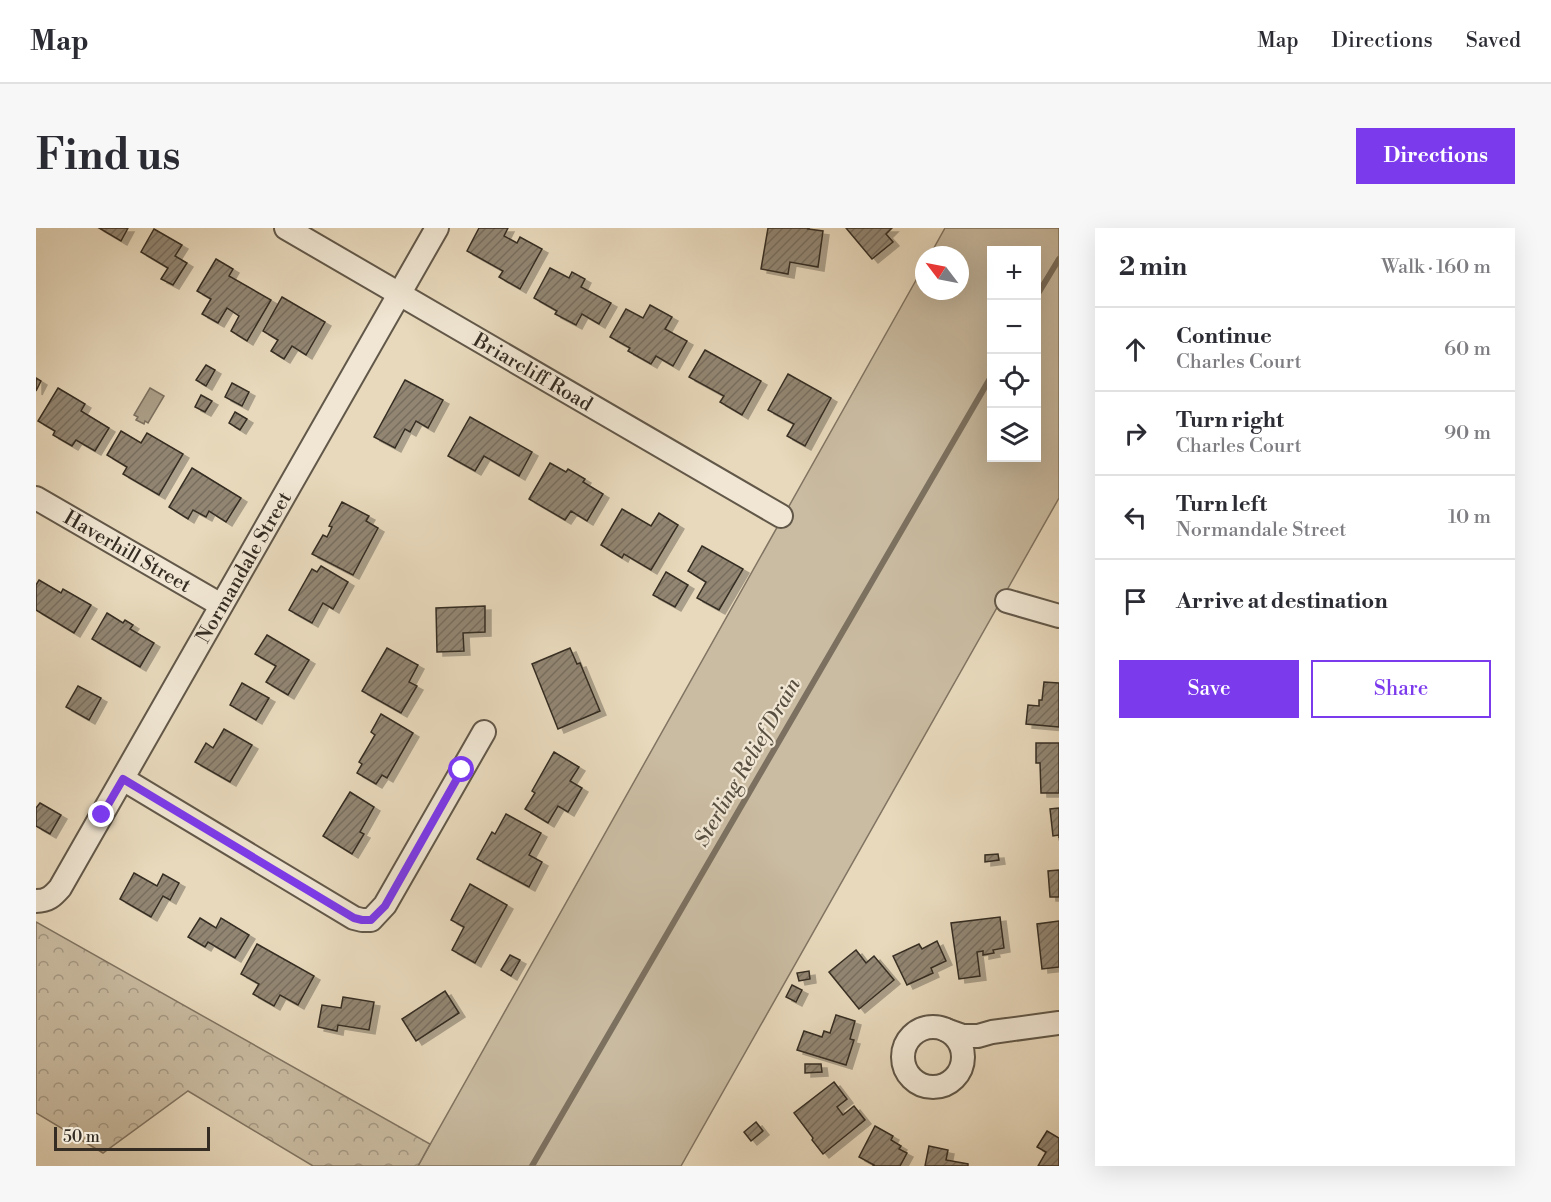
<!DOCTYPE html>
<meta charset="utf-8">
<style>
:root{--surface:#fff;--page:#f7f7f7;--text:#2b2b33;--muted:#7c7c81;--line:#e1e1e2;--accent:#7c3aed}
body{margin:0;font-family:"Libre Bodoni",serif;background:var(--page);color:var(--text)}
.controls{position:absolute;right:18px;top:18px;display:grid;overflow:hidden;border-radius:0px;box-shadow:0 6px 24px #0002}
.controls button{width:54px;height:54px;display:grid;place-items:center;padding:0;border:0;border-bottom:2px solid var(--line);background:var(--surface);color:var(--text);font:30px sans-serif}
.compass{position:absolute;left:879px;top:18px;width:54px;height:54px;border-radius:50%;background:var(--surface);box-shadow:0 6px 24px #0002;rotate:302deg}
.scale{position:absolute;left:18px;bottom:15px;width:156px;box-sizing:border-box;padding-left:6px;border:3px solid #352d23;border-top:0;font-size:16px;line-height:21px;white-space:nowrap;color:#352d23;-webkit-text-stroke:4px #f0e6d3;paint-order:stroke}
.stop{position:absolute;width:18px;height:18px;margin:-14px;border:4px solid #7c3aed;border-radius:50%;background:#fff}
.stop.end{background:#7c3aed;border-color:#fff;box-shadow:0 2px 6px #0008}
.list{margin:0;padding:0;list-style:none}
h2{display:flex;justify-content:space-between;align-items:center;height:78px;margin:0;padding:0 24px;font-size:26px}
h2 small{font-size:20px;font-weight:400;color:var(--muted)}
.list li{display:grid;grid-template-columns:39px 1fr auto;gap:18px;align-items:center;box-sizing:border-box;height:84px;padding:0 24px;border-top:2px solid var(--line)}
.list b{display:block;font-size:22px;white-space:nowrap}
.list p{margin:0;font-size:20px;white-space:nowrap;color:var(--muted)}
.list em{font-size:20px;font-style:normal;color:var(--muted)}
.actions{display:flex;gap:12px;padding:18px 24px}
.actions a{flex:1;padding:14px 0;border:2px solid var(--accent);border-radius:0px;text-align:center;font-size:21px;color:var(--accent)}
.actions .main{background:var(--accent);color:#fff}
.icon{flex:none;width:33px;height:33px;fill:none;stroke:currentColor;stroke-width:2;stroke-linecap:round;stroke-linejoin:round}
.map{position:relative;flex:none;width:1023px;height:938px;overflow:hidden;border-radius:0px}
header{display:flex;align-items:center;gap:36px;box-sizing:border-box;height:84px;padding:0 30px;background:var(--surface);border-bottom:2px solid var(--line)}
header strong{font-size:28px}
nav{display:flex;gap:33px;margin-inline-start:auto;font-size:21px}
.intro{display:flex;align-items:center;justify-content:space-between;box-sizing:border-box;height:144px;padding:0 36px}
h1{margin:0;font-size:42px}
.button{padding:15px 27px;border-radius:0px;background:var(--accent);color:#fff;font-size:21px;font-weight:700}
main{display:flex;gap:36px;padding:0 36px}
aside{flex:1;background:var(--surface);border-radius:0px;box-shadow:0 6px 24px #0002}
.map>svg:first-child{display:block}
.green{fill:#cabca2;stroke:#807462;stroke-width:1.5;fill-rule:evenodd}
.forest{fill:url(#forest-crowns);stroke:#807462;stroke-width:1.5}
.water{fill:#ab9f88;stroke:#7c7160;stroke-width:1.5}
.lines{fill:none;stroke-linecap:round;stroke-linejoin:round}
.stream{stroke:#7c7160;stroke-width:6}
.building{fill:url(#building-hatch);stroke:#352d23;stroke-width:1.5;filter:url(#shadow)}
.minor-casing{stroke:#625849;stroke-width:26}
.minor{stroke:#f0e6d3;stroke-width:22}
.route{stroke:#7c3aed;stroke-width:8}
.labels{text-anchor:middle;stroke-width:4.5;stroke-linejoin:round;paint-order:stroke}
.street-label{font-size:20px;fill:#352d23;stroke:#f0e6d3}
.water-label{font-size:21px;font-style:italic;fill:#584f41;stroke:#f0e6d3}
</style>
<header>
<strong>Map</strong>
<nav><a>Map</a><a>Directions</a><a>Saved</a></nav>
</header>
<div class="intro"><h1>Find us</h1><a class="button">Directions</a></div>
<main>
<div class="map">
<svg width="1023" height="938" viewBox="0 0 1023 938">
<defs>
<pattern id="forest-crowns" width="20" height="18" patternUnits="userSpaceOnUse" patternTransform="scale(1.5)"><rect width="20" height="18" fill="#cabca2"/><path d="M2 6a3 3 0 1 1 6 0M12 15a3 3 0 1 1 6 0" fill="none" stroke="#a59984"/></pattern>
<pattern id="building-hatch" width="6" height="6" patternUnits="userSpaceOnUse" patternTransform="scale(1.5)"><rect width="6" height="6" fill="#928673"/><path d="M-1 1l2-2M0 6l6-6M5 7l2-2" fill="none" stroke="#786e5e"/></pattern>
<filter id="shadow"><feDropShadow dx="6" dy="4" stdDeviation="0" flood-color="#0004"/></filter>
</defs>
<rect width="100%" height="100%" fill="#e8d9bc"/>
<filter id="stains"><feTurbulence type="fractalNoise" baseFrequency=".00333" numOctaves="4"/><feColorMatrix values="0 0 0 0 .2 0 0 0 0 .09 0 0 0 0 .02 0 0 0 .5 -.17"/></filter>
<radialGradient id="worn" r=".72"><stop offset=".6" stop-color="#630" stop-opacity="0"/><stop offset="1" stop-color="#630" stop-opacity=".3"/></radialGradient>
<path class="green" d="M909,0H1023V270L645,938H382L888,38V63H924V27H894ZM956,22H1000V230H956Z"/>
<path class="forest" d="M0,694L394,916L382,938H277L152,863L67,925L0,885Z"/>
<path class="water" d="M114,160L128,168L112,195L109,193L108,196L100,192L102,189L98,187Z"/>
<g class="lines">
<g class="stream">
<path d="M1000,69L1023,31"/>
<path d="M496,938L956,147"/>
</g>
</g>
<g class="building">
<path d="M63,0H92L85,13Z"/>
<path d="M443,0H472L468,8L481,15L484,9L506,21L484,61L463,49L467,43L431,23Z"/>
<path d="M732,0H773L772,1L787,3L782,39L754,34L752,46L725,41Z"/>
<path d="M810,0H856L850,6L857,14L836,31Z"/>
<path d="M118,1L146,17L139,28L151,35L137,57L125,51L132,40L105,24Z"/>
<path d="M180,31L197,41L193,48L235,72L211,113L195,103L203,88L191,80L182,95L166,86L175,71L161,63Z"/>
<path d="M514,40L533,50L536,44L549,51L545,59L575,75L563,96L546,86L540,97L519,86L521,83L498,70Z"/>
<path d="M246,69L289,94L270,127L256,118L248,131L235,123L242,112L227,103Z"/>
<path d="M614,77L636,89L629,101L651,113L637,138L620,128L615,136L592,123L594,120L574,109L590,81L607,90Z"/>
<path d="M669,122L725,153L706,187L684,174L688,168L653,149Z"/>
<path d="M170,137L179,142L170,158L160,152Z"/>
<path d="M752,146L795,170L769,218L751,208L758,196L732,182Z"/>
<path d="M0,150L5,153L0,163Z"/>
<path d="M369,152L407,172L392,200L380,193L374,204L369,201L359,220L338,209Z"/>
<path d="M196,155L213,164L206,178L189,169Z"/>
<path d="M22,160L49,176L45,183L73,200L59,223L40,212L36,218L17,207L19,203L2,193Z"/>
<path d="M165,167L176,173L169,184L159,179Z"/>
<path d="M199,184L211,191L204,202L193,195Z"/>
<path d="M434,189L496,224L483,248L448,228L439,243L412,228Z"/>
<path d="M85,203L105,215L111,205L147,226L123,267L87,246L91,239L71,227Z"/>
<path d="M514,235L530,244L532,241L549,251L547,254L567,266L551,293L535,283L529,292L493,271Z"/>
<path d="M156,240L205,270L190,294L173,283L170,289L157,282L152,291L133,279Z"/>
<path d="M306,274L333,288L330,293L342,300L317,347L276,326L287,307L291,309L296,299L293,298Z"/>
<path d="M586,281L615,298L623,285L642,297L615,342L588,326L586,330L565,317Z"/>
<path d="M666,318L707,341L683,382L661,370L670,354L652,343Z"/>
<path d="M285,338L312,354L297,381L287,375L276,395L253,382L276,341L281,344Z"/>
<path d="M630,344L652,357L639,379L617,367Z"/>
<path d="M3,352L25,365L27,361L55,377L38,405L0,382V357Z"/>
<path d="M449,378V404L427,405L428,423L401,424L400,380Z"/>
<path d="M71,385L87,395L89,392L97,397L94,401L118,415L104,439L56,411Z"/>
<path d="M231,407L273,432L252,467L230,454L240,438L219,426Z"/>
<path d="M351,420L382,437L373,454L381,458L365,485L326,463Z"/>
<path d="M534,420L541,436L544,435L564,483L522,501L496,436Z"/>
<path d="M1008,454L1023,455V499L990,496L992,477L1003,478V472H1006Z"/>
<path d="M206,455L233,470L220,492L194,477Z"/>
<path d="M42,458L65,470L53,492L30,479Z"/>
<path d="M345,486L377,505L351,550L346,547L340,556L321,545L326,536L323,534L339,507L335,504Z"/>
<path d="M188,501L216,517L194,554L159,534L170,515L177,520Z"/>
<path d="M1000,515H1023V565H1005L1004,535H1000Z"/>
<path d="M518,524L543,539L534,553L546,560L532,584L522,578L512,595L489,581L499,565L496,563Z"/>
<path d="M314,564L338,579L324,604L328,606L316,626L287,608Z"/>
<path d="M4,575L25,587L14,606L0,598V580Z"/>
<path d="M1023,580V610V607L1017,608L1014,581Z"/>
<path d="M470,586L505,605L493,627L506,634L493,659L441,631L456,604L459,606Z"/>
<path d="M962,626L963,632L949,634V627Z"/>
<path d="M1023,642V669H1014L1012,643Z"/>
<path d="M98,645L121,658L127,646L143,655L134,672L127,668L115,689L84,671Z"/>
<path d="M434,656L471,677L439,735L416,722L428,699L415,692Z"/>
<path d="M964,689L968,720L957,722L958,725L947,727V723L941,724L944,748L923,751L915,695Z"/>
<path d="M164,690L180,700L185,690L213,707L199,730L172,714L169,719L152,709Z"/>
<path d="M1023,693V739L1006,741L1001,696Z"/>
<path d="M901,713L910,733L895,740L897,745L871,757L857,728L883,716L886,721Z"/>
<path d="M221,716L278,748L262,777L244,767L238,778L217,766L223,756L205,746Z"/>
<path d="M820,722L830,735L838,728L858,752L823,781L793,744Z"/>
<path d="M474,727L484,732L475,748L465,742Z"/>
<path d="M773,743L774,751L763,753L761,745Z"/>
<path d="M756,757L766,762L760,774L750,769Z"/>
<path d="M409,763L423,785L380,813L366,791Z"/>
<path d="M307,769L338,774L333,802L302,797L301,803L282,799L286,777L305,780Z"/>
<path d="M800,787L819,793L814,811L818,812L810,837L761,822L768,803L786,809L788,803L794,805Z"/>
<path d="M769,836H785L786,844L769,845Z"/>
<path d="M798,854L811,871L801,879L807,887L818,878L829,892L787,926L776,912L777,910L758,885Z"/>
<path d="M720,894L727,903L715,913L708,904Z"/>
<path d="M839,898L857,908L855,912L865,918L863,921L871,925L864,938H837L838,937L823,929Z"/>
<path d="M1011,903L1023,910V938H1002L1010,924L1001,919Z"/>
<path d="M893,918L912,922L910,932L932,936V938H889Z"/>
</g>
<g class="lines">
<g class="minor-casing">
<g id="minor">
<path id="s1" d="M250,0L745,288"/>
<path id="s2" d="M0,270L185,377"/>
<path d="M971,373L1023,388"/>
<path d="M87,551L318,690L326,692H335L349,677L448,504"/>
<path id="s3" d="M0,673C12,673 17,668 24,660L401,0"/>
<circle cx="897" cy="829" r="30"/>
<path d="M910,802L927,808H942L956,804L1023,795"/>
</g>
</g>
<use href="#minor" class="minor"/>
</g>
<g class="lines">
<path class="route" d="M66,587L87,551L318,690L326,692H335L349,678L426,542"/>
</g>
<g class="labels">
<g class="street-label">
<text dy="7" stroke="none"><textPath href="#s1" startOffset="286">Briarcliff Road</textPath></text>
<text dy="7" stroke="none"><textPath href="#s2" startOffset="106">Haverhill Street</textPath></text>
<text dy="7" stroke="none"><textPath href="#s3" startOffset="398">Normandale Street</textPath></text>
</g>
<g class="water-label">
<text transform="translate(711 534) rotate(-60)" y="7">Sterling Relief Drain</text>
</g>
</g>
<rect width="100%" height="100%" filter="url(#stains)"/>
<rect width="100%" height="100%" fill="url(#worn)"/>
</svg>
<div class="controls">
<button>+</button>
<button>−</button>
<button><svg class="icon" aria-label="locate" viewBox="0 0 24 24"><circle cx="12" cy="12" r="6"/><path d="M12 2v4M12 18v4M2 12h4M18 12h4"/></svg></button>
<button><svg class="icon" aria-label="layers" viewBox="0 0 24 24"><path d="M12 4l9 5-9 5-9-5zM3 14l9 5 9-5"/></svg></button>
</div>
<svg class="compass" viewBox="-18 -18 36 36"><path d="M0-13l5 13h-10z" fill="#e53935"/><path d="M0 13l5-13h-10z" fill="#7c7c81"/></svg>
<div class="scale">50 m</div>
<div class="stop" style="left:426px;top:542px"></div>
<div class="stop end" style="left:66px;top:587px"></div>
</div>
<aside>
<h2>2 min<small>Walk · 160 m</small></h2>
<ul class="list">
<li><svg class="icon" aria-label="ahead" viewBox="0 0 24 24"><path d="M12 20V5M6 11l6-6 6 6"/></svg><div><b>Continue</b><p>Charles Court</p></div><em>60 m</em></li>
<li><svg class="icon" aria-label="right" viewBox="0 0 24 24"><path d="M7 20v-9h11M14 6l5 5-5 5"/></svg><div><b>Turn right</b><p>Charles Court</p></div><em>90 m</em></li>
<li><svg class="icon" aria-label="left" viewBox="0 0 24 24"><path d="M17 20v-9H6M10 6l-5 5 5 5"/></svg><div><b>Turn left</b><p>Normandale Street</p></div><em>10 m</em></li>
<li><svg class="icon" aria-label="arrive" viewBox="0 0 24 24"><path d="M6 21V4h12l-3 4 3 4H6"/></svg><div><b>Arrive at destination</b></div></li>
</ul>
<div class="actions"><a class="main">Save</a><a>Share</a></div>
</aside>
</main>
